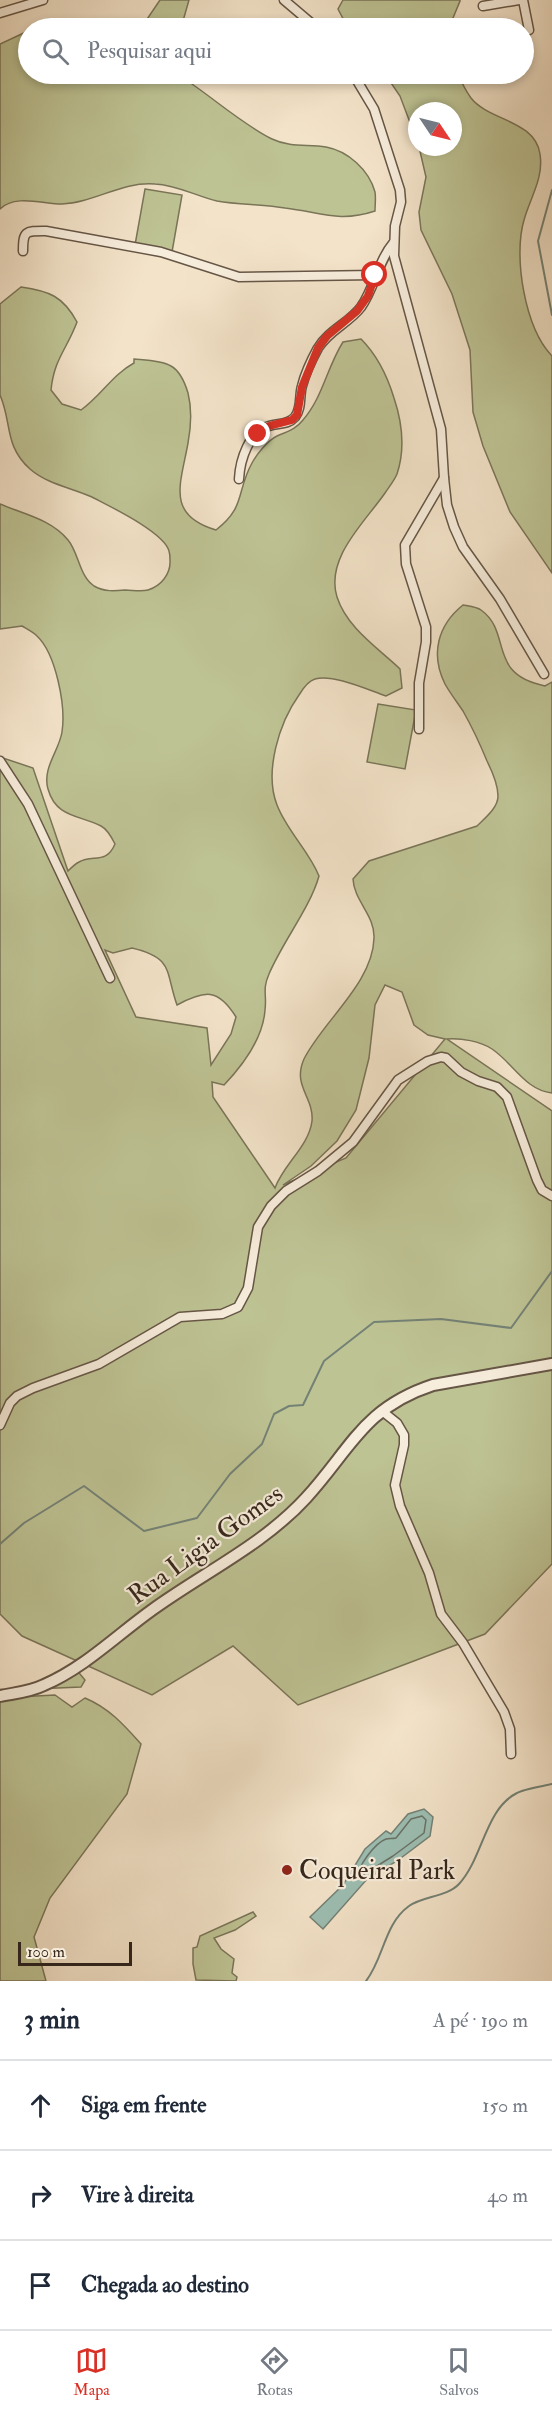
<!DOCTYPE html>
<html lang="pt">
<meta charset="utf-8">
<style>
:root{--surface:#fff;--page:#f2f2f3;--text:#1f2937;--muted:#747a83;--line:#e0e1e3;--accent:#d93025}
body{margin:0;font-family:"IM FELL Double Pica",serif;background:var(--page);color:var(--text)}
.compass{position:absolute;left:408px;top:102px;width:54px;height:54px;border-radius:50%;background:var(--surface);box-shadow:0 3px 9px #0003;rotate:125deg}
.scale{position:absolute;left:18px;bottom:15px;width:114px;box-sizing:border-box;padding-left:6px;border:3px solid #37271b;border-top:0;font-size:16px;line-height:21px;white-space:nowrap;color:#37271b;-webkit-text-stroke:4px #f7eddc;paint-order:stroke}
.stop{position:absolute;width:18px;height:18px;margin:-14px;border:4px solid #d93025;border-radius:50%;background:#fff}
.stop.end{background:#d93025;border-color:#fff;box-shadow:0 2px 6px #0008}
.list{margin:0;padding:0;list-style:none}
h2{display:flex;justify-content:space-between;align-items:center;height:78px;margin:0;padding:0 24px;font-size:26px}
h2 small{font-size:20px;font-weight:400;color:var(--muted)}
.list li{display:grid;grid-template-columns:39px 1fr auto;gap:18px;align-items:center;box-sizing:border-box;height:90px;padding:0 24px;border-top:2px solid var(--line)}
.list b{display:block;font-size:22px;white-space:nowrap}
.list em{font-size:20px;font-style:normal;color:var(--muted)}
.icon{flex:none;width:33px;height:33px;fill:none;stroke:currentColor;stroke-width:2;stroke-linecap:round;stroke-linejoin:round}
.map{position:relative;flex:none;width:552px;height:1981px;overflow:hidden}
.search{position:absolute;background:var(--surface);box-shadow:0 3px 9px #0003;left:18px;right:18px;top:18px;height:66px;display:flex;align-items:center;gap:15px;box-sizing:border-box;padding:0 21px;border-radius:33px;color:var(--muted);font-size:22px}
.sheet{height:348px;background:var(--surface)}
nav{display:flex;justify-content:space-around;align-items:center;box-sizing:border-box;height:84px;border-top:2px solid var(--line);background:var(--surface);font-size:16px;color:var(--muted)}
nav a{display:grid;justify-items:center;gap:3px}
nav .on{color:var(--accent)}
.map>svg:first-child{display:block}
.green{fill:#bec394;stroke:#7a7558;stroke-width:1.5;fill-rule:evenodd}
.water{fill:#9cbeb2;stroke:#748276;stroke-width:1.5}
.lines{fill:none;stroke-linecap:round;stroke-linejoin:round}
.shore{stroke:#6a7266;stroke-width:1.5}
.stream{stroke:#748276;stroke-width:2}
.minor-casing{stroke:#665646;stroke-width:11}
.tertiary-casing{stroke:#665646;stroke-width:14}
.minor{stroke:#f7eddc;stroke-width:8}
.tertiary{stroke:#f7eddc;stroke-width:10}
.route{stroke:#d93025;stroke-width:8}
.poi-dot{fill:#8f2418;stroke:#f7eddc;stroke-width:2}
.labels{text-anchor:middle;stroke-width:4.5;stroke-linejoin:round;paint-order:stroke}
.street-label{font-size:26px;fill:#37271b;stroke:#f7eddc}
.poi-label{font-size:26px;fill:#37271b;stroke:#f7eddc;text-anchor:start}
</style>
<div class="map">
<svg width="552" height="1981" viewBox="0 0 552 1981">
<rect width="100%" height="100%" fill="#f3e3c9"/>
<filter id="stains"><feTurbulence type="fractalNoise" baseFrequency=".00333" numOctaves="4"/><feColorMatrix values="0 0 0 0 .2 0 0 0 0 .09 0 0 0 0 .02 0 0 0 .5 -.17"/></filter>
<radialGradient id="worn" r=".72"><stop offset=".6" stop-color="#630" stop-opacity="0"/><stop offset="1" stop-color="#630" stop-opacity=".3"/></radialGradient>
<g class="green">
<path d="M160,0H189L181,28H141Z"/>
<path d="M343,0H460V1L453,18L452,28H348L338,9Z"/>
<path d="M28,31V74H184L192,84C218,102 244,125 272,139C291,148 307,144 326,147C348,151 369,170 375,192C376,198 375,205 375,211C339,223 320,212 285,208C263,204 239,205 217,201C196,196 177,185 155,184C122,181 94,203 62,204C43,204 15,194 0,209V44Z"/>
<path d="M385,74H458C461,81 466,91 471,98C489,121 535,120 540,154C544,178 530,198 524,220C513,257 525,328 552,356V573L510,512L483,446L473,412L470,350L452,294L421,230L419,212L426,177L419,147H453V111H417V141L400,96Z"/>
<path d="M145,189L182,195L172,252L135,245Z"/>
<path d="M21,287C49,291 63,296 77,322C67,349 54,359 51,390L62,404L81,410C101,396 112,375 134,363V359C145,360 161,360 171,366C180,371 185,383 188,393C192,409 191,427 188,443C181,483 165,515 216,530C246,507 236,492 252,463C257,454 267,441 277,436C288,431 295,430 303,420C323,397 327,367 343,342L361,339C377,355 387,375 394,398C402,422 405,450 397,474C394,481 389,487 385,493C365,522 325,558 337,597C347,628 378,648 400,669L402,688L386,696C368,690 334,674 315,679C308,681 302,690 299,695C279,723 264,772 277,805C287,831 309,851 319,876C310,908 283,941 269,974C262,990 267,994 265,1010C263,1039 243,1065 224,1085L212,1082L213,1097L275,1188C283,1165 309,1146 312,1121C314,1097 292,1086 304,1059C323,1021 373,983 374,938C375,915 354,901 353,879L369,861L477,826C485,818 498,808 498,796C498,785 492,771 487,761C480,744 472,727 463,711C457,702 450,693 445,684C430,654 438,625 463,605C468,606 477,607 481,610C513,633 486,674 545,686L552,682V1093C525,1090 513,1063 492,1049C480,1041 461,1038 447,1039L552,1111V1564L485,1634L298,1705L233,1646L152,1695L22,1636L0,1614V757L33,768L68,871C71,868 75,864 79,862C93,854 106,865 115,844C112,838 107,829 101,826C80,815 56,818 48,789C42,768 59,751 62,732C66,706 56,654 37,636C33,632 27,629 22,626L0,629V504C23,514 51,519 68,540C79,553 79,576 94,586C104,592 115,591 125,590C132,590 141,592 148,590C161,586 171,574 170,560C170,557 170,554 169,551C164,532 109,506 92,497C72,488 47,484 30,469C4,446 12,422 0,395V304ZM132,948C174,958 165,971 177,1005C205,990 218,988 236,1017L231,1034L211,1065L207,1028L136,1017L105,950L113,953ZM385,985L402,992L414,1025L428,1035L445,1039L346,1158L283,1185L311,1166L337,1141L356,1110L369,1058L375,1005Z"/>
<path d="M378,704L416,710L405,769L367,762Z"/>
<path d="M75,1668L85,1680L81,1687L34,1689Z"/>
<path d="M55,1695L72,1707L85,1698C109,1708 124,1725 141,1744L127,1794L50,1898L34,1937L46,1981H0V1701L17,1697Z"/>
<path d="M253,1912L256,1916L235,1930L214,1938L221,1949L234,1959L232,1973L237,1977L236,1981L196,1980L193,1964V1948L197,1947L200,1936Z"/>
</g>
<path class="water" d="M424,1809L433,1817L430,1836L397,1861L368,1878L323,1929L310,1917L343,1885L365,1849L386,1831L391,1834L408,1814Z"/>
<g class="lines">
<path class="shore" d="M422,1816L426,1820L424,1833L393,1856L361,1876H358C358,1866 375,1843 386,1839C389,1838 392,1839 396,1838L411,1819Z"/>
<g class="stream">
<path d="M552,190L538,241L552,315"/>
<path d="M0,1544L24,1523L84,1486L144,1531L197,1518L230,1474L262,1444L274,1414L289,1406L303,1405L324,1361L374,1322L441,1319L511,1328L552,1271"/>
<path d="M366,1981C384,1958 384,1924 409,1906C422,1896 447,1897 459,1884C483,1858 485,1809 517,1793C523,1789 544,1786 552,1784"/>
</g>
<g class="minor-casing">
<g id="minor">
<path d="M284,0L317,28"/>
<path d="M523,0L529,30"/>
<path d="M483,6L519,0"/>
<path d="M0,13L43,0"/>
<path d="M353,74L374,109L400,190L401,202L395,226L394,256L441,429L444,478L447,505L454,527L463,547L500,599L544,674"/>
<path d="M23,251C23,230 26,231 46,231L161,252L239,277L375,275"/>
<path d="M239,479C240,460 249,431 269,426C278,423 288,425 295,417C302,408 299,396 302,386C305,374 312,359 318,348C329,330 349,323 361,307C375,287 378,261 394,242"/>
<path d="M419,729V683L426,642V627L406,564L405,545L444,478"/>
<path d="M0,761L28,804L110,978"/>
<path d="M382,1411L397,1423L404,1435V1445L395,1485L400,1506L429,1573L441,1614L463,1643L504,1712L510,1729L511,1754"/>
<path d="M0,1425L10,1403L17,1396L33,1388L99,1364L180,1317L222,1314L238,1307L248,1288L258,1227L271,1206L286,1191L318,1171L353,1142L398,1080L428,1061L441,1057L446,1058L461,1072L478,1081L497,1087L507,1097L537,1180L542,1190L552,1196"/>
</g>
</g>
<g class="tertiary-casing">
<path id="tertiary" d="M0,1696C15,1693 30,1692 44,1685C84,1668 117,1635 152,1610C203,1573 263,1545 306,1498C351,1449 363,1408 433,1385L552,1364"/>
</g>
<use href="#minor" class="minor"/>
<use href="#tertiary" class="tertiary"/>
</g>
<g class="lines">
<path class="route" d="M258,434L269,426L292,420L297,415L302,387L318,348L327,336L357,311L368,296L375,275"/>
</g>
<circle class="poi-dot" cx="287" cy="1870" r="6"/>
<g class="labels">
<g class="street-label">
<text transform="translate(205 1544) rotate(-36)" y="9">Rua Ligia Gomes</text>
</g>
<g class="poi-label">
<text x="299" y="1879">Coqueiral Park</text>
</g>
</g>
<rect width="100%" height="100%" filter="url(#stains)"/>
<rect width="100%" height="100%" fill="url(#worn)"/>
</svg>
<svg class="compass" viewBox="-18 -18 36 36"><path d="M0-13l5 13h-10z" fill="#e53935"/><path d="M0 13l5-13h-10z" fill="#747a83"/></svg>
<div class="scale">100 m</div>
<div class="stop" style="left:375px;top:275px"></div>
<div class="stop end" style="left:258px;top:434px"></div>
<div class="search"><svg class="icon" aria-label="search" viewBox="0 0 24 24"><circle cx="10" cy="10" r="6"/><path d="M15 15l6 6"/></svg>Pesquisar aqui</div>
</div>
<section class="sheet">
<h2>3 min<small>A pé · 190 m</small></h2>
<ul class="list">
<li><svg class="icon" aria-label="ahead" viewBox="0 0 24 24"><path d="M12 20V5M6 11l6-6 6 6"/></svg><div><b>Siga em frente</b></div><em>150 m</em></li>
<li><svg class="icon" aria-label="right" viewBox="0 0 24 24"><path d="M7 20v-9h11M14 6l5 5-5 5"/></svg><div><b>Vire à direita</b></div><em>40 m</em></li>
<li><svg class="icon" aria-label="arrive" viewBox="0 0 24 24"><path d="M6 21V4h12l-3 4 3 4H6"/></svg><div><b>Chegada ao destino</b></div></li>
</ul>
</section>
<nav>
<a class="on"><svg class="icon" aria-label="map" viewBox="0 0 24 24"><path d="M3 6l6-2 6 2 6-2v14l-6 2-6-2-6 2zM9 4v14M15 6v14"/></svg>Mapa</a>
<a><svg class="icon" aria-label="directions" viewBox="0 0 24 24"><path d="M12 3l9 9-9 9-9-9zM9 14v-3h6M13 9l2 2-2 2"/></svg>Rotas</a>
<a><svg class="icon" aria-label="saved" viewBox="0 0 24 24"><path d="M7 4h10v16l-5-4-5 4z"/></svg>Salvos</a>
</nav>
